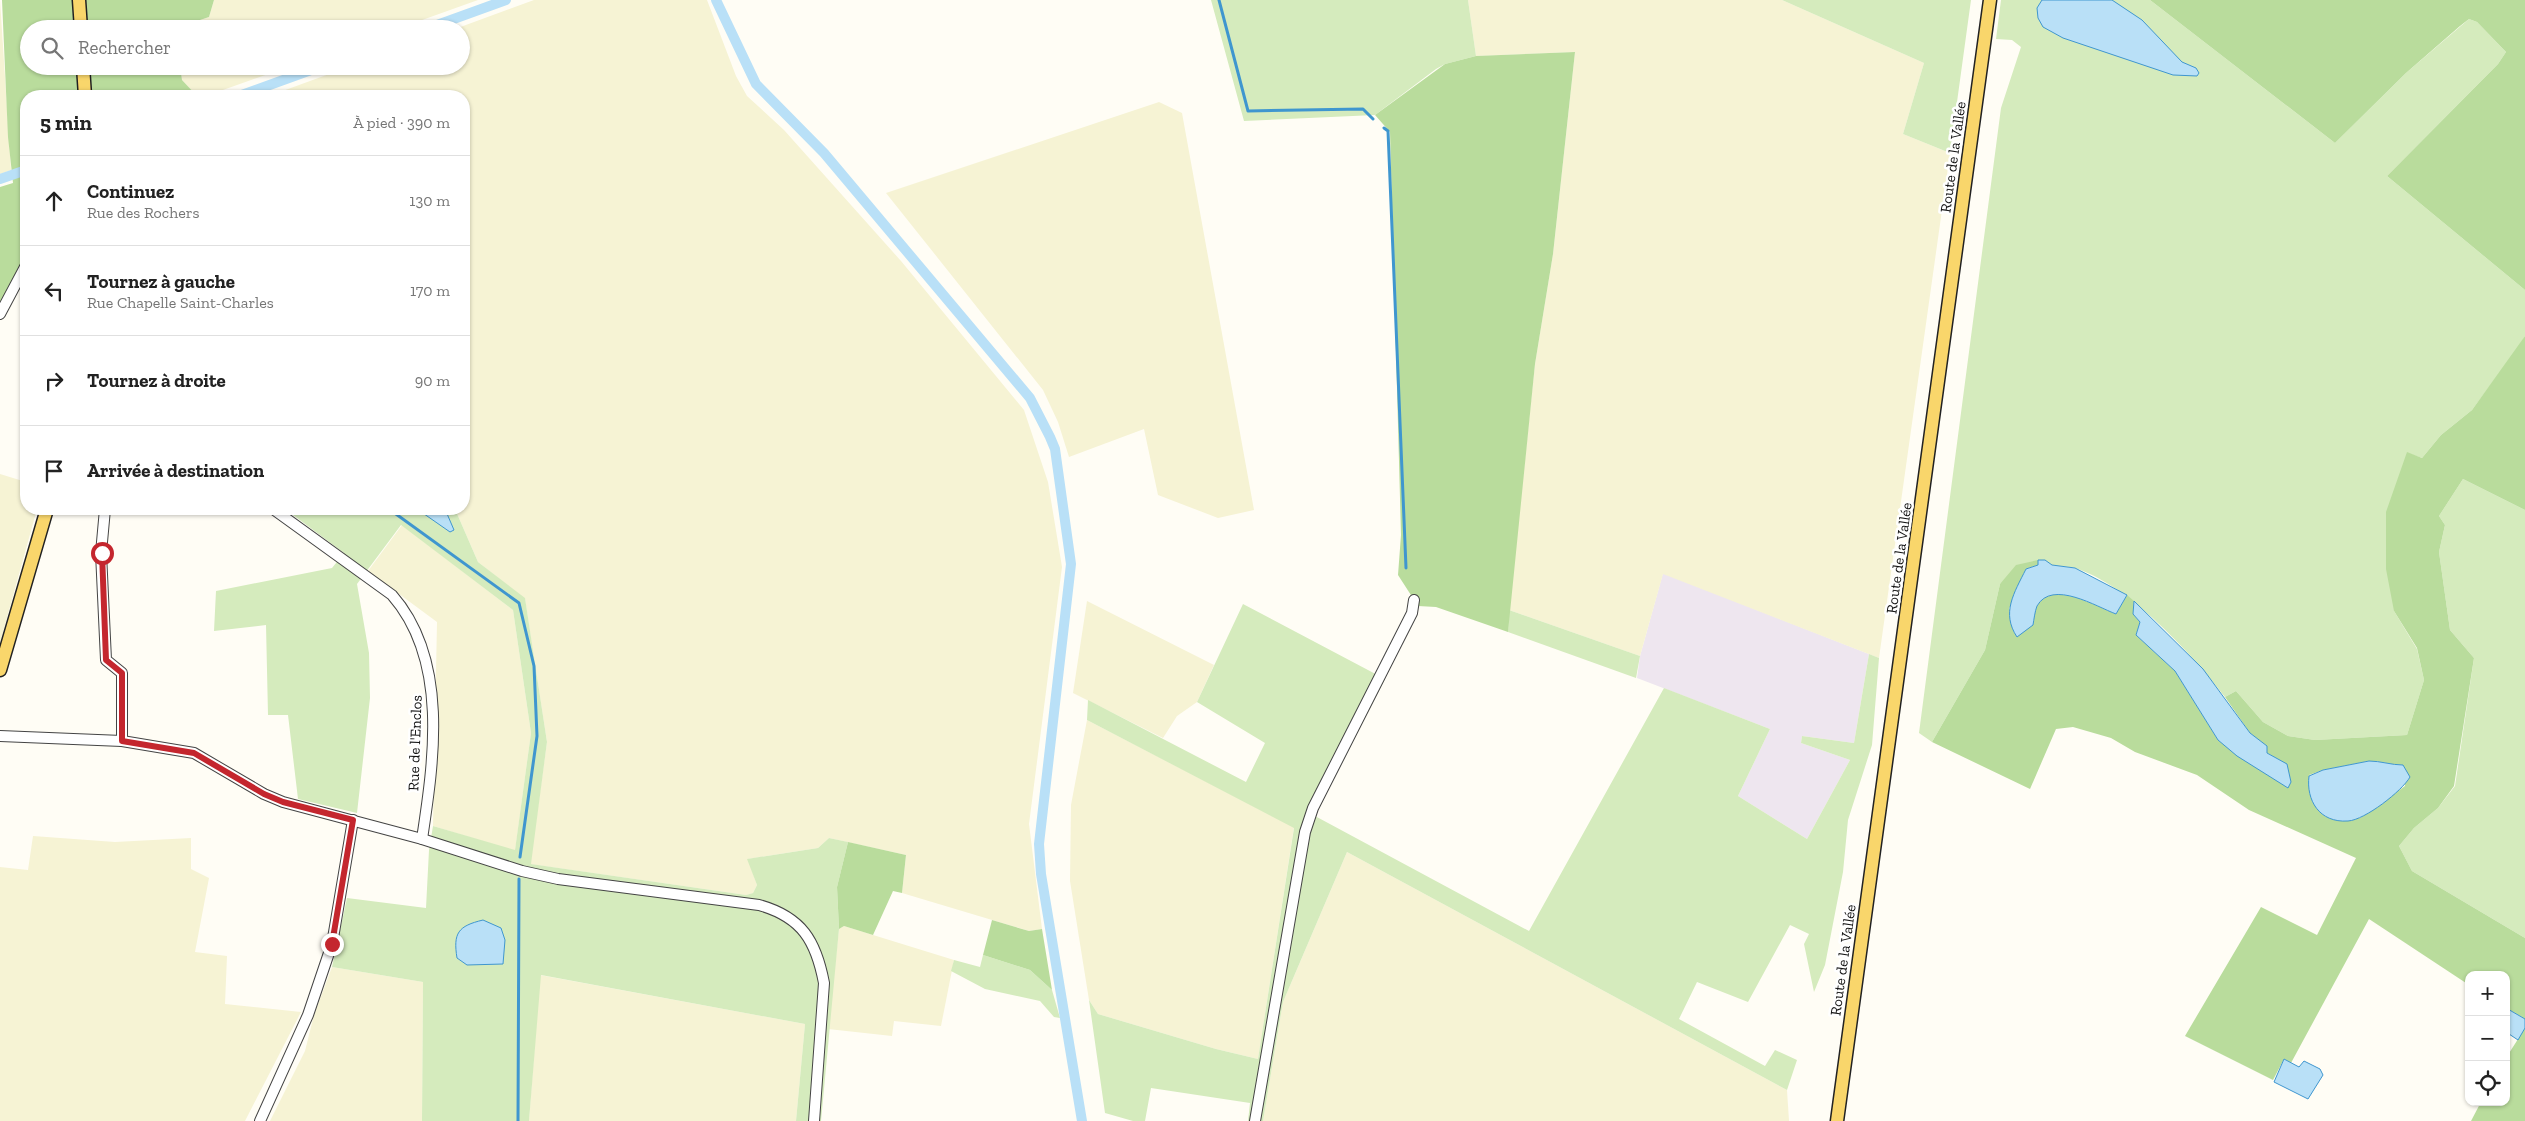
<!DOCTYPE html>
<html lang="fr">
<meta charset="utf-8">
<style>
:root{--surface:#fff;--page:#f6f6f6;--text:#222;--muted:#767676;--line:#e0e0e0}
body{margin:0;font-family:"Zilla Slab",serif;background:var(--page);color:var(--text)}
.controls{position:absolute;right:15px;bottom:15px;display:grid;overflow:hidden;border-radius:10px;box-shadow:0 1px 4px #0004}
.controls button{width:45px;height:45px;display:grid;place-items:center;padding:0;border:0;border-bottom:1px solid var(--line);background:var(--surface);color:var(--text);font:25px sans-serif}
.stop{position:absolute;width:15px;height:15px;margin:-11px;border:4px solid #c4262e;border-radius:50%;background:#fff}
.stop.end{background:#c4262e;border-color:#fff;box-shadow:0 1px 5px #0008}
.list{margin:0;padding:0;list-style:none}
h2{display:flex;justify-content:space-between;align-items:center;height:65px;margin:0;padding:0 20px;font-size:21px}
h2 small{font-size:16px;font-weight:400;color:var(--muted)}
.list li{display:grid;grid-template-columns:32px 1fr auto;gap:15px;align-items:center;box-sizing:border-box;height:90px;padding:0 20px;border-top:1px solid var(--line)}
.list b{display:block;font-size:19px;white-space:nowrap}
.list p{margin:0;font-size:16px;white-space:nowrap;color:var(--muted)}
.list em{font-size:16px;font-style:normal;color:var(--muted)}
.icon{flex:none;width:28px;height:28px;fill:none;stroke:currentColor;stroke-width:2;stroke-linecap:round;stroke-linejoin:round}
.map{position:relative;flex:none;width:2525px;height:1121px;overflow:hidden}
.search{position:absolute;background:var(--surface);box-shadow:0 1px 4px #0004;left:20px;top:20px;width:450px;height:55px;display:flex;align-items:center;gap:12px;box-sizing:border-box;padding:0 18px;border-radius:28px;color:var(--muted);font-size:19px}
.panel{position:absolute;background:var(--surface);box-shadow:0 1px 4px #0004;left:20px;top:90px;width:450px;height:425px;border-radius:20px}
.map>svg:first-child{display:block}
.industrial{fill:#eee6ef}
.farmland{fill:#f6f3d4}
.green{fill:#d5ebbd}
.forest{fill:#b9dc9c;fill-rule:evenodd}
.water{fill:#b9e0f7;stroke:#3f96cf}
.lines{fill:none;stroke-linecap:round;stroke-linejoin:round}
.stream{stroke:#3f96cf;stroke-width:3}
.canal{stroke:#b9e0f7;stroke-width:10}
.minor-casing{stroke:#444;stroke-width:12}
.major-casing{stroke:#222;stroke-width:15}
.minor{stroke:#fff;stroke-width:10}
.major{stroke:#f9d66b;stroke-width:12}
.route{stroke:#c4262e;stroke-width:6}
.labels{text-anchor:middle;stroke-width:5;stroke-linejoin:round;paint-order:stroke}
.street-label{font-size:15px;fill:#111;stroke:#fff}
</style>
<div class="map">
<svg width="2525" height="1121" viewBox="0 0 2525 1121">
<rect width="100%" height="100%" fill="#fffdf5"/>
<path class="industrial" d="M1663,573L1869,654L1854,743L1802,736L1801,743L1850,760L1807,839L1738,796L1770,729L1637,678L1640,656Z"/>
<g class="farmland">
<path d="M0,0L11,170L0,174Z"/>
<path d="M214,0H478L397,29H194L197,21L209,17Z"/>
<path d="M534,0H707L736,76L747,96L784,130L901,261L1024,410L1048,482L1062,567L1029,824L1042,929L1029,931L902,893L906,855L829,838L818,848L748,859L757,885L753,893L746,895L530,864L547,742L525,599L478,562L455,509H464V96H269L351,66H461V29H455Z"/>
<path d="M1468,0H1782L1924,63L1903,134L1950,153L1879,658L1663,574L1640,656L1509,610L1535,364L1553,254L1575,52L1476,56Z"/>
<path d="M180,66H291L206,96H197L182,80Z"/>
<path d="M1159,102L1182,113L1254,510L1218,518L1158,495L1144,429L1069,457L1058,422L1043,390L886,193Z"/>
<path d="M0,474L26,482V509H37L0,643Z"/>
<path d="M402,525L513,610L531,733L515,851L433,826L437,622L368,571Z"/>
<path d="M1087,601L1214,665L1197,702L1177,716L1163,738L1073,693Z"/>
<path d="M1087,720L1294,827L1258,1059L1216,1049L1098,1014L1089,1000L1070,881L1071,805Z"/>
<path d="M33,836L115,842L191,838V869L209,878L195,952L227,956L225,1004L301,1012L245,1121H0V867L28,870Z"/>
<path d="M1347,852L1787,1090L1789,1121H1263L1283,1002Z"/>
<path d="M844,926L954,960L941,1026L894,1021L892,1036L828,1029L839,929Z"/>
<path d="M332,967L423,982L422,1121H270L305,1051L314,1015Z"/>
<path d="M540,975L805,1024L796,1121H529Z"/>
</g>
<g class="green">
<path d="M1211,0H1468L1476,56L1445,64L1436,69L1375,115L1244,121Z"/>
<path d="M1782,0H1971L1950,153L1903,134L1924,63Z"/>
<path d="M2001,0H2150L2335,143L2406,73L2469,19L2477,22L2506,52L2498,64L2387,176L2525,290V336L2520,345L2472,410L2441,435L2422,458L2407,453L2394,611L2417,649L2424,680L2407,735L2315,740L2288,736L2263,722L2236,691L2225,697C2190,652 2130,586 2075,568C2068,566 2059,567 2052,565C2046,563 2045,560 2038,560L2000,584L1985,650L1932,742L1919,733L2001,108L2021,47L2012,40L1996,39Z"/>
<path d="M2463,479L2525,510V938L2412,871L2399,846L2414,828L2438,808L2455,786L2474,658L2450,630L2439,552L2445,525L2439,516Z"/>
<path d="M285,509H455L478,562L525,598L547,742L531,864L746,895L753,893L757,885L747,859L818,848L829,838L848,842L837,887L839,929L821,1121H796L805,1024L541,975L529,1121H422L423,982L332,967L347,898L426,908L429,850L433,826L515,850L531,733L513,610L401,525L357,584L369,653L370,698L357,813L298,799L288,715H268L266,625L214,631L216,591L332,568L344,553Z"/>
<path d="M1243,604L1385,679L1315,816L1529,931L1664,688L1770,729L1738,796L1807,839L1850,760L1801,743L1802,736L1854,743L1869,654L1879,658L1872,745L1848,820L1843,872L1825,965L1814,992L1804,944L1809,934L1790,925L1748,1002L1697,982L1679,1019L1765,1066L1775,1050L1797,1060L1787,1090L1347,852L1283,1002L1263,1121H1248L1250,1103L1151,1088L1145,1121H1133L1105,1113L1089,1000L1098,1014L1216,1049L1258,1059L1294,828L1087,720L1088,700L1246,782L1265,743L1197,702Z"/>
<path d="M1509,610L1640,656L1636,678L1508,632Z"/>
<path d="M983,955L1030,970L1052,990L1060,1018L1054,1017L1040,1001L985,989L951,971L954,960L980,967Z"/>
</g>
<g class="forest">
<path d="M2,0H214L209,17L197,21L194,29H29V66H180L182,80L197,96H26V259L0,306V187L13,183L8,137Z"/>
<path d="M2150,0H2525V290L2387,176L2498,64L2506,52L2477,22L2469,19L2460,26L2406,73L2335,143Z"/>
<path d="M1575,52L1553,254L1535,364L1508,632L1436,607L1418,606L1398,575L1401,535L1390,132L1375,115L1445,64L1476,56Z"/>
<path d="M2525,336V510L2463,479L2439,516L2445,525L2439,552L2450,630L2474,658L2454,786L2438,808L2414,828L2399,846L2412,871L2525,938V1019L2506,1008V975H2469V985L2369,919L2291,1063L2284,1059L2273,1080L2185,1036L2261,907L2317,935L2356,858L2249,810L2197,775L2135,752L2111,738L2073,727L2056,729L2030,789L1932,742L1985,650L2000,584L2016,565L2038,560V565L2026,569L2009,609L2033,625C2034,619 2035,611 2037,606C2052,579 2097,607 2116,614L2127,595L2134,601L2133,614L2140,622L2136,635L2175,671L2218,740L2288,788C2290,763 2288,765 2267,753L2266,746L2250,733L2225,697L2236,691L2263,722L2288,736L2315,740L2407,735L2424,680L2417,648L2394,611L2386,569V512L2407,452L2422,458L2441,435L2472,410ZM2369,761C2381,761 2391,765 2403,765L2405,786L2360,818L2336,819L2325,816L2317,809L2309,775L2323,770Z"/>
<path d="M848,842L906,855L902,893L893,891L873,935L844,926L839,929L837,887Z"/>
<path d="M992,920L1029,931L1042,929L1052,990L1030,970L983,955Z"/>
<path d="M2525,1028V1121H2471L2481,1102H2506V1058Z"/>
</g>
<g class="water">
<path d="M2042,0H2112L2142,20L2182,62L2196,68L2199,73L2197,76L2173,75L2063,38L2043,27L2038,18L2037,8Z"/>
<path d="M417,509H445L454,530L450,532Z"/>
<path d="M2038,560H2045L2052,565L2075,568L2127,595L2116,614C2097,607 2052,579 2037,606C2035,611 2034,619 2033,625L2017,637C2001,613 2014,593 2026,569L2038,565Z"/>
<path d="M2134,601L2203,669L2250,733L2267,746V753L2287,764L2291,782L2288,788L2237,756L2218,740L2175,671L2136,635L2140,622L2133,614Z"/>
<path d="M2369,761C2381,761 2391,765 2403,765L2410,777C2402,791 2365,820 2348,821C2319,823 2306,800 2309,776L2323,770Z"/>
<path d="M483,920L501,928L505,940L503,964L467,965L457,958C453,933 458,926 483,920Z"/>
<path d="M2506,1008L2525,1019V1028L2518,1040L2506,1032Z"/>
<path d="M2284,1059L2299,1067L2304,1061L2320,1069L2323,1075L2308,1099L2274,1082Z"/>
</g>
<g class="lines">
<g class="stream">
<path d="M1219,0L1248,111L1363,109L1373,119"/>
<path d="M1384,128L1388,131L1406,568"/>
<path d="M389,509L519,603L534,666L537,736L520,857"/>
<path d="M518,1121L519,879"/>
</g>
<g class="canal">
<path d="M716,0L756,84L824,153L1030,398L1050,437L1055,449L1071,564L1039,844L1041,874L1082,1121"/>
<path d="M426,29L506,0"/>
<path d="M239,96L322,66"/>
<path d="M0,179L26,170"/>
</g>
<g class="minor-casing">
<g id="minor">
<path d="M0,314L26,265"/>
<path d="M105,509L101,553L106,660L122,673V741"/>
<path d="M273,509L392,595C449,660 434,760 422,839"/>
<path d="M0,736L122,741L194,753L264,794L283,802L422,839L522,871L558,879L759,905C802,917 816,941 824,983L814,1121"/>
<path d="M260,1121L308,1015L332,944L353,820"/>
<path d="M1255,1121L1305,832L1313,808L1412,613L1414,600"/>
</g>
</g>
<g class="major-casing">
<g id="major">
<path d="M79,0L81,29"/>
<path d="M83,66L85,96"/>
<path d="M0,670L47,509"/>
<path d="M1837,1121L1990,0"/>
</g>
</g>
<use href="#minor" class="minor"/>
<use href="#major" class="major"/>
</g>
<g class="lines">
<path class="route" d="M102,553L106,660L122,673V741L194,753L264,794L283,802L353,820L332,944"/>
</g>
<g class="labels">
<g class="street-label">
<text transform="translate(1953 157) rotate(-82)" y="5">Route de la Vallée</text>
<text transform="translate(1899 558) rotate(-82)" y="5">Route de la Vallée</text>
<text transform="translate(415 743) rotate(-88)" y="5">Rue de l'Enclos</text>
<text transform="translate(1843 960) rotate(-82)" y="5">Route de la Vallée</text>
</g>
</g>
</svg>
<div class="controls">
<button>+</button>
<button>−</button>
<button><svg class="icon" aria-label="locate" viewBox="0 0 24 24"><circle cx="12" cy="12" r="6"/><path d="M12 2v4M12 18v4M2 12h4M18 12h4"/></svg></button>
</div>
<div class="stop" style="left:102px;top:553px"></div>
<div class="stop end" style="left:332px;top:944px"></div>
<div class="search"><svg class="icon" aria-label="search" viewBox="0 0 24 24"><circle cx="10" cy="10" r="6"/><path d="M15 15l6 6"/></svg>Rechercher</div>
<section class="panel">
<h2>5 min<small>À pied · 390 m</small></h2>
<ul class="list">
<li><svg class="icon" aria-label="ahead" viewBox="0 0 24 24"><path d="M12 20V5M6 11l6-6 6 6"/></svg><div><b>Continuez</b><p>Rue des Rochers</p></div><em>130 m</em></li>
<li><svg class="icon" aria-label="left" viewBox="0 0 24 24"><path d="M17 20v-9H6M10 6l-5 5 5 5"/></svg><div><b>Tournez à gauche</b><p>Rue Chapelle Saint-Charles</p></div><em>170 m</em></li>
<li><svg class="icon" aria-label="right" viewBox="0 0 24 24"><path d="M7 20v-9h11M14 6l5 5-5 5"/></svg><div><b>Tournez à droite</b></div><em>90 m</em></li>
<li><svg class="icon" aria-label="arrive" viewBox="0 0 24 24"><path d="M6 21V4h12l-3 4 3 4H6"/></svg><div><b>Arrivée à destination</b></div></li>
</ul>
</section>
</div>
